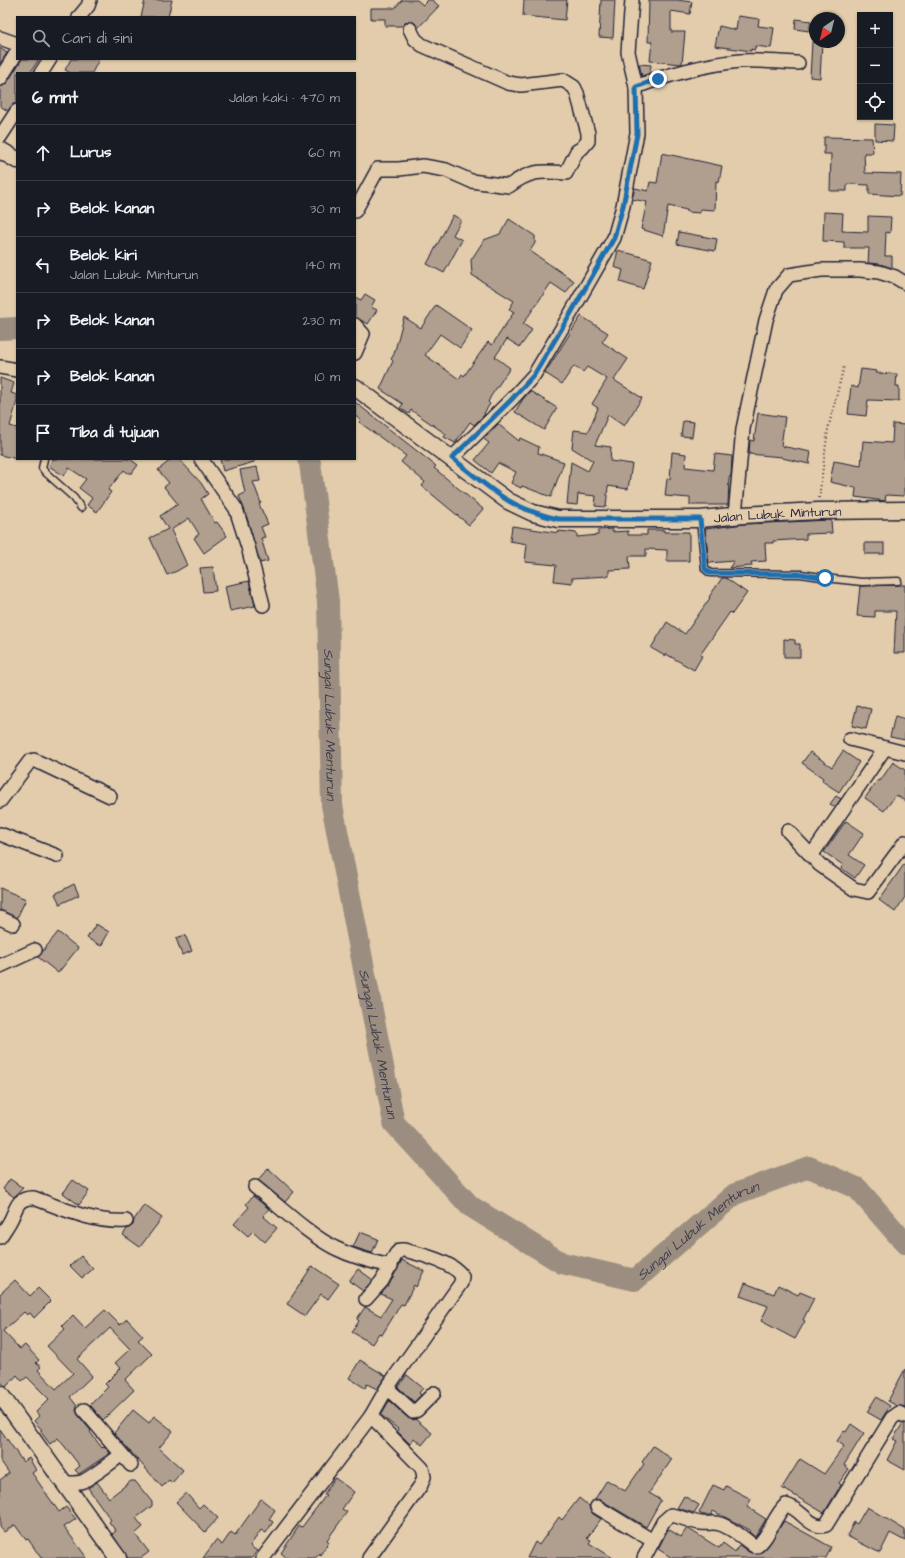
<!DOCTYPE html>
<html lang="id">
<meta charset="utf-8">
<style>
:root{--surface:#171b24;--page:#242831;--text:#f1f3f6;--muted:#9ea1a6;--line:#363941}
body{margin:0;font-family:"Architects Daughter",sans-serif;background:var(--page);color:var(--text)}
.controls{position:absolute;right:12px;top:12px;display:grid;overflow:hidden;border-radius:0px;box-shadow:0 1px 3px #0004}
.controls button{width:36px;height:36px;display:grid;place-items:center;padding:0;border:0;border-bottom:1px solid var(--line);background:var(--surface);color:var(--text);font:20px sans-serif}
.compass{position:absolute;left:809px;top:12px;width:36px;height:36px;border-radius:50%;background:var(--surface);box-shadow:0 1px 3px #0004;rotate:215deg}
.stop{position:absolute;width:12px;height:12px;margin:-9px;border:3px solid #1f6fb2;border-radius:50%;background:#fff}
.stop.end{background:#1f6fb2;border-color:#fff;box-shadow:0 1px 4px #0008}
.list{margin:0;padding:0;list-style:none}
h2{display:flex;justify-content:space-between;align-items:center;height:52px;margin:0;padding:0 16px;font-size:17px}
h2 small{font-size:13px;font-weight:400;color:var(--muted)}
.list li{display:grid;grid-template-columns:26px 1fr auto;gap:12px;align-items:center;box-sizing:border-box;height:56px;padding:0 16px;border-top:1px solid var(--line)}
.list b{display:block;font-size:15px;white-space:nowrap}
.list p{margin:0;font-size:13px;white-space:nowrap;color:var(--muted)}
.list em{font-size:13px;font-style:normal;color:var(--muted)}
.icon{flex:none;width:22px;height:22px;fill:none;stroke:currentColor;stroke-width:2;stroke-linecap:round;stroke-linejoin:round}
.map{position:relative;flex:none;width:905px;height:1558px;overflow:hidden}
.search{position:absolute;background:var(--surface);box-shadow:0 1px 3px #0004;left:16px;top:16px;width:340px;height:44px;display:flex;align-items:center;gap:10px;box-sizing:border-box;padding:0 14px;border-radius:0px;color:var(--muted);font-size:15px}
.panel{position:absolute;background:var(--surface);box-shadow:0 1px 3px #0004;left:16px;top:72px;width:340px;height:388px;border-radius:0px}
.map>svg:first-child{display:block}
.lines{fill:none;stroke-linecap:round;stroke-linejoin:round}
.river{stroke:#9b8e81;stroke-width:22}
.building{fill:#b09f8e;stroke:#22223b}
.service-casing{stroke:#22223b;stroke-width:9}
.minor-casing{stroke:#22223b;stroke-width:16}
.tertiary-casing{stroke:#22223b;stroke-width:19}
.path{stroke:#22223b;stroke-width:2;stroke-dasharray:1 3;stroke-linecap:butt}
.service{stroke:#e2ccab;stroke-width:6}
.minor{stroke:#e2ccab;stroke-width:13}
.tertiary{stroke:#e2ccab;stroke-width:16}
.route{stroke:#1f6fb2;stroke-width:5}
.labels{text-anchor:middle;stroke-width:4;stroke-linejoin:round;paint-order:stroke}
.street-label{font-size:13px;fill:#22223b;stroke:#e2ccab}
.water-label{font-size:14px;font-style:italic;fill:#403d4c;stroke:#e2ccab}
</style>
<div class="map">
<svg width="905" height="1558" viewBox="0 0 905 1558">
<rect width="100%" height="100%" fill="#e2ccab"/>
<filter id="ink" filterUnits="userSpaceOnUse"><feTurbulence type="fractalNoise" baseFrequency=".025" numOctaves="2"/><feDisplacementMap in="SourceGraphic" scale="8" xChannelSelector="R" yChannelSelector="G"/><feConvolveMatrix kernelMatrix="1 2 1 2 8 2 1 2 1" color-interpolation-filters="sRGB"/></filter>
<g filter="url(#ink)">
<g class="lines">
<g class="river">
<path d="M0,329L17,328"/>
<path id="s1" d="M308,459L310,463L328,601L332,805L394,1123L470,1206L562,1263L635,1280L735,1194L809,1167L857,1188L905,1243"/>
</g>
</g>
<g class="building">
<path d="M145,0H172L168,17H141Z"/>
<path d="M402,0H417L423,5L428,0H432L439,6L418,28L415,23L411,21L406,22L403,26H385V19H371V8H395Z"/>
<path d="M524,0H567L565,20L523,16Z"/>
<path d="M601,0H615L613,38L599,37Z"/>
<path d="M649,0H677L692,2L690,14L671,11V32H685L682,64L650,61L652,42H648Z"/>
<path d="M738,16L759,19L758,26L774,28L771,48L755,46V50L751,49V51L715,46L719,26L736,30Z"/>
<path d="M796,19L811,21L809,31L795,29Z"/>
<path d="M812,42H822L820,78L810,77Z"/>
<path d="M0,48L7,53L0,64Z"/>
<path d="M22,59H39L30,73H17V103L13,104L8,111L0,106V87L7,83Z"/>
<path d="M71,59H99L92,73H71L65,70Z"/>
<path d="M639,64L651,65L650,73L642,76Z"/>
<path d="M875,124L894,125L893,141L875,140Z"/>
<path d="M824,137L872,138L873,153H864L865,173L901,174L900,196L869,194V185L847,184V191H830L831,154H824Z"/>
<path d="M662,153L722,166L719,182L716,181L715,210L700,209V213L687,212V210L668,206L663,236L641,229L647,202L632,199L635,188L648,191L650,182L657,183Z"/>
<path d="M824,212L843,213L842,231L868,232V216L891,217L890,233L886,232L885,256H892V268L880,264L868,263L869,248H844V242L823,241Z"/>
<path d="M453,215L461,220L453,235L462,240L444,273L427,264Z"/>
<path d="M509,219L535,236V243L530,251L574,281L566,293L551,283L523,324L532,330L520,347L507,339L495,357L510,368L491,396L488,402L490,404L484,413L485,414L474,425L470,422L455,443L444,437L446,434L411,410L409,414L400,408L403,404L380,389L393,361L391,359L394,354L404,317L421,328L436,305L472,330L460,348L440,334L425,355L459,379L462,374L464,376L488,342L492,345L514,312L509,309L514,301L472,275L471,260L484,240L500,234Z"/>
<path d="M679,232L717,239L715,251L677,244Z"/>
<path d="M618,250L652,260L643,289L620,282L623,270L614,267Z"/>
<path d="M365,294L375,300L371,307L377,310L368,324L355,317V297L361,300Z"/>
<path d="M581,316L608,333L602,342L628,359L614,380L642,398L624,426L608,415L595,445L611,447L610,461L632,464L628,489L608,486L606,507L595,506L596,496L578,494L577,505L567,504L571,462L588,471L593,461L572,448L574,430L588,432L598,408L592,404L607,379L587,367L583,372L574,366L562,384L545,373Z"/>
<path d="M861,369L877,371L876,373L897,374L896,386H899V401L868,400L866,416L848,414L851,386L858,388Z"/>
<path d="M0,378L14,383L11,393L17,395V401L10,426L17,428V459L0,455Z"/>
<path d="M530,391L557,408L544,430L515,412L523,399Z"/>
<path d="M355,402L436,466L434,468L483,509L469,525L422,486L425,482L401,462L406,456L359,422L361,420L355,416Z"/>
<path d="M758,413L785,417L781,446L811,452L809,464L782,458V457L749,454L750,440L754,441Z"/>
<path d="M683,421L694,422L692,437L681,436Z"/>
<path d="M498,424L519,441L520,438L539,447L538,453L564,462L551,497L522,486L521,488L511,483L516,472L498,463L491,473L475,460L489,443L484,439Z"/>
<path d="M893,424L905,425V488H904V496L886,495L885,501L855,497L856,488L830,482L834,461L861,466L863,441L892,443Z"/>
<path d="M672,452L686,454L685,467L713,470L715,454L732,456L731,477H729L728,505H690V498L665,496L667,479H670Z"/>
<path d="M53,459H130L138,465L132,473H128L124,470L108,490L111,492L97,512L87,505L92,498L79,488L86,479L69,468L64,476L49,466Z"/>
<path d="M172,459H179L201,483L208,494L201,499L215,523L217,522L227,536L204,553L194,538L199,534L189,518L171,530L187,565L177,571L167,575L150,538L168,529L160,516L178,504L164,487L169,483L158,470Z"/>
<path d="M220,459H254V462L223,471Z"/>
<path d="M257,467L260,481L253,482L261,503L259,504L268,524L261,527L265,537L261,538L268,561L260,563L245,511L239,496L245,493L240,470Z"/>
<path d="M831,520L832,533L806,534V539L773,541V543H765L766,561L751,562L752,566L729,568L734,561L709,563L705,529L744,524Z"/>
<path d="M512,526L559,533V531L577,533V537L598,535V530L612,529V532L628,531V535H647V530H664V532H689V561H667V550L646,549V556H629L630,569L609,570V576L572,578V583L554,581L556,565L525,562L527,544L510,541Z"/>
<rect x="865" y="543" width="19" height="11"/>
<path d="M213,567L216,591L203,592L200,568Z"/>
<path d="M722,578H726L747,593L732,614L730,612L700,655L702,656L694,670L666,654L665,656L651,648L667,622L685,634L710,598L709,597Z"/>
<path d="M249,581L255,606L230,611L225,586Z"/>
<path d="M905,585V653H894L896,611H875V617L857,616L860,586Z"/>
<path d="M784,639L795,640V644H800V657H784Z"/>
<path d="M857,706L871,709L866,729L852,726Z"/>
<path d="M895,716L905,719V740L890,737Z"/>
<path d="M843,751L859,762L839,792L822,781L823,778L802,763L810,752L832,767Z"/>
<path d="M893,762L905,770V801L896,795L884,811L865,798L878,780L880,781Z"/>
<path d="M836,796L841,799L835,807L830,804Z"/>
<path d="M846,821L864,833L849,855L864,865L855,878L841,868L843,865L824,852Z"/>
<path d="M905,863V897L895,912L879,900Z"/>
<path d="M74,884L79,895L60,904L55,894Z"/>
<path d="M0,888L26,899L17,918L0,910Z"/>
<path d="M96,924L109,932L101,946L87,938Z"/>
<path d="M58,932L78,948L58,973L38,957Z"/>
<path d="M185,935L192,951L182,955L176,938Z"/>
<path d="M268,1168L294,1192L285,1202L258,1180Z"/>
<path d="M10,1179L23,1188L14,1197L3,1189Z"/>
<path d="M73,1180L89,1191L79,1205L63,1193Z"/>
<path d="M253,1196L269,1209L263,1216L277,1228L265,1242L253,1231L248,1236L234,1224L249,1207L246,1204Z"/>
<path d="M144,1205L162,1218L140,1247L123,1235L127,1229L133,1225L134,1220Z"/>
<path d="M360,1232L378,1239L372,1253L353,1247Z"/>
<path d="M81,1256L93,1269L82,1278L70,1266Z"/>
<path d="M402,1260L424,1271L416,1287L414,1285L404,1305L401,1304L382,1335L379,1333L372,1344L352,1332L359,1321L357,1319L365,1307L381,1316L392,1299L381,1294L389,1285Z"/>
<path d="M312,1266L339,1284L328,1299L321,1294L305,1316L287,1304Z"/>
<path d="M358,1269L373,1280L363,1291L349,1281Z"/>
<path d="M15,1280L30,1296L38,1288L51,1301L34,1318L30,1313L27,1315L24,1312L3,1331L20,1349L25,1345L39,1360L36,1363L41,1367L38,1370L56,1389L73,1373L47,1346L65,1329L62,1326L73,1315L85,1328L105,1310L120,1325L127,1319L143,1336L138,1340L152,1354L125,1380L134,1390L103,1420L90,1405L108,1387L105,1384L121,1368L115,1363L130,1349L110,1328L77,1359L92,1376L70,1397L77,1406L76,1411L78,1415L91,1431L90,1432L102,1448L104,1446L110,1453L79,1474L75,1470L80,1466L58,1438L50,1444L40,1431L42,1430L34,1421L39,1416L36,1412L49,1399L27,1377L22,1381L17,1375L6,1387L0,1381V1294Z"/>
<path d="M745,1283L774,1294L778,1285L798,1295L800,1292L814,1298L803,1320L805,1321L795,1339L761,1321L768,1306L740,1296Z"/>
<path d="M360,1360L386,1376L377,1389L367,1384L365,1388L349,1378Z"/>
<path d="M905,1369V1407L897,1406L888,1401Z"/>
<path d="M407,1375L423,1388L419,1393L421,1395L414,1402L398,1387Z"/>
<path d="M876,1397L890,1406L881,1420L867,1412Z"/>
<path d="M389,1401L408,1418L415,1419L432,1433L422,1445L414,1438L410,1444L397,1431L398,1429L381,1415Z"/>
<path d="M133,1410L149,1423L154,1416L173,1431L159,1448L183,1470L172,1483L169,1480L162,1487L114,1433Z"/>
<path d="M903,1423L905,1424V1470L887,1460L897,1441L893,1439Z"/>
<path d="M851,1424L864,1433L844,1465L849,1469L839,1483L841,1485L824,1513L782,1488L800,1459L824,1474L844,1446L837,1441L844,1431L846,1432Z"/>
<path d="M0,1429L23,1462L29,1458L36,1470L32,1473L59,1512L66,1507L76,1519L64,1527L87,1558H41L28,1539L26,1540L15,1525L4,1532L0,1527V1480L9,1473L0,1460Z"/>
<path d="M653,1446L672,1459L649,1493L661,1500L646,1527L601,1500L595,1499L607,1480L625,1491L644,1464L642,1462Z"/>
<path d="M335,1478L354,1492L342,1509L347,1512L327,1540L329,1542L320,1555L319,1553L315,1558H287L281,1553L299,1526L302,1527L326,1495L324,1494Z"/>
<path d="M131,1481H135L152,1502V1506L136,1518L143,1527L135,1534L149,1552L141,1558H128L127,1557L112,1534L116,1531L109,1522L111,1520L88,1488L97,1482L109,1498Z"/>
<path d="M713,1485L724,1490L726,1486L751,1499L747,1507L766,1519L755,1537L749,1532L750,1530L713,1511L711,1515H703L699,1513Z"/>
<path d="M186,1493L199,1508L203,1504L218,1518L205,1532L176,1502Z"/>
<path d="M684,1496L699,1505L694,1513L677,1508Z"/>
<path d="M579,1498L589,1506L590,1510L593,1514L601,1519L587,1538L591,1540L589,1543L613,1558H527L535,1542L539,1545L559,1517L562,1520Z"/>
<path d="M261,1499L275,1510L269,1519L273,1522L266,1533L261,1530L250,1546L257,1551L252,1558H203L216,1540L222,1545L231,1532L235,1535Z"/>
<path d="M867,1507L905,1530V1541L890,1533L880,1553L847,1536L854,1522L857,1524Z"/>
<path d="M784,1521L831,1547L826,1558H672L658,1549L668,1529L681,1537L687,1528L719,1548L723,1543L735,1552L739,1545L749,1552L758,1554L767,1547Z"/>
</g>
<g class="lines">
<g class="service-casing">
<g id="service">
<path d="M44,459L42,468L45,472L74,498L81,508"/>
<path d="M700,520L705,569L710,573L801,574L834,579L862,582L898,581"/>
</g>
</g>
<g class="minor-casing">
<g id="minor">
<path d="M79,17L88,6L90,0"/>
<path d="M0,38L17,44"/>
<path d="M41,73L50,59"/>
<path d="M0,79L17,52"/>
<path d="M636,87C666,75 707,64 740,61C759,60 779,62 798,63"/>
<path d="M0,137L17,111"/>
<path d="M355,211L378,169H399L423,166L446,170L471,181L509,186C530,170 540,171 566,173L577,151L582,148L588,141V133L577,93L574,87L563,80L521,85L508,83L422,45L415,39L410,29"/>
<path d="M355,325L363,334L355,353"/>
<path d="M0,367L17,370"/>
<path d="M452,458L511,400L534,375L571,313L614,238L623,206L637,133L636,87L628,52L632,0"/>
<path d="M201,459L236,509L248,547L263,605"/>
<path d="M735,515L743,429L766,320L776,290L789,275L821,270H860L879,272L895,277L905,283"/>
<path d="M850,739L905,753"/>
<path d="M0,801L30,761L34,760L110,796"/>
<path d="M788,831L820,865L854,889L868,892L905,842"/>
<path d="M0,834L57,856"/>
<path d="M811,856L885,748"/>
<path d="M0,918L13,924"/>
<path d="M0,966L35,950"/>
<path d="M255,1187C279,1206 309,1235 335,1248C353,1257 372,1262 391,1266"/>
<path d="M0,1237C3,1232 6,1228 9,1223C17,1210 15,1197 34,1198C63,1209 94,1223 126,1221"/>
<path d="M366,1299L382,1281L396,1254L400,1250H404C420,1254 453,1262 462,1276L461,1283L387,1388L371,1416"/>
<path d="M387,1388L413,1412L417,1410L434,1393"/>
<path d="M84,1410L131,1465"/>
<path d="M65,1483C70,1483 76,1483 81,1482C86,1481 117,1459 121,1454"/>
<path d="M597,1507L653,1541"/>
<path d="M263,1558L371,1416L422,1468L424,1477L421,1485L369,1558"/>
<path d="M644,1558L663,1522L671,1515C682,1517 691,1522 701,1523C708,1524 714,1522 720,1524C732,1528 744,1538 754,1546H757C769,1538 774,1515 786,1505C801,1508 810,1530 826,1525L892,1418L899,1413L905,1416"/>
</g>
</g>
<g class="tertiary-casing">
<g id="tertiary">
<path d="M0,150L17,160"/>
<path id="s2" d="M355,387L508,501L533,513L558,519H700L743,515L818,511L905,510"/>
<path d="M0,1394L118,1558"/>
</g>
</g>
<path class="path" d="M819,498L828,429L844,366"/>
<use href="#service" class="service"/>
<use href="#minor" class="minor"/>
<use href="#tertiary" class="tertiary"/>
</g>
</g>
<g class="lines" filter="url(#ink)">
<path class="route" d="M658,79L636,87L637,134L623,206L614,238L571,313L534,375L511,400L452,458C470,472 490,490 509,501C524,510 541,515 558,519H700L705,569L710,573L801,574L825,578"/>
</g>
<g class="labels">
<g class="street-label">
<text dy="5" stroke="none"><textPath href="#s2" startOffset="464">Jalan Lubuk Minturun</textPath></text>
</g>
<g class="water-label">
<text dy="5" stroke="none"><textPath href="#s1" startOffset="267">Sungai Lubuk Menturun</textPath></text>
<text dy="5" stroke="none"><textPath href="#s1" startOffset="591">Sungai Lubuk Menturun</textPath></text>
<text dy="5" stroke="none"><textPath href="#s1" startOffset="1048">Sungai Lubuk Menturun</textPath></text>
</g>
</g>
</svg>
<div class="controls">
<button>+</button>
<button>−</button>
<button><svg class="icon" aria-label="locate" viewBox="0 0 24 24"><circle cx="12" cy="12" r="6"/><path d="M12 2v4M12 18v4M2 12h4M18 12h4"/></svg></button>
</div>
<svg class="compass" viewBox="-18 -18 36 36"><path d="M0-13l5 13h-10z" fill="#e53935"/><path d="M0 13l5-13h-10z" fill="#9ea1a6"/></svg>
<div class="stop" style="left:825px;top:578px"></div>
<div class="stop end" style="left:658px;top:79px"></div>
<div class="search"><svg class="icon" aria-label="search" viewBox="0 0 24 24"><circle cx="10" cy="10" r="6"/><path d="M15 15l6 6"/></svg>Cari di sini</div>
<section class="panel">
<h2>6 mnt<small>Jalan kaki · 470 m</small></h2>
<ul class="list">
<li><svg class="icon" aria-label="ahead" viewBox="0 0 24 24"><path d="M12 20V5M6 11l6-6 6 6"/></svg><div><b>Lurus</b></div><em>60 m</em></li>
<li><svg class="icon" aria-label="right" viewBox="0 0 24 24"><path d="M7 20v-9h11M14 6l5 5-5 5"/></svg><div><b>Belok kanan</b></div><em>30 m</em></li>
<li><svg class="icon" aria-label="left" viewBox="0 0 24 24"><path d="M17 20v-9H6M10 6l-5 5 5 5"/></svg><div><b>Belok kiri</b><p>Jalan Lubuk Minturun</p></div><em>140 m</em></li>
<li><svg class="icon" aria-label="right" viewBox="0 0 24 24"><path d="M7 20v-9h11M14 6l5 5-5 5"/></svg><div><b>Belok kanan</b></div><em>230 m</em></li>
<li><svg class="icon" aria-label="right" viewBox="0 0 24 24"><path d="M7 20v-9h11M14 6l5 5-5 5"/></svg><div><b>Belok kanan</b></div><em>10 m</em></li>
<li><svg class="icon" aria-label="arrive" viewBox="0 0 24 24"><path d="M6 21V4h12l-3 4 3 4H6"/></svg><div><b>Tiba di tujuan</b></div></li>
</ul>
</section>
</div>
